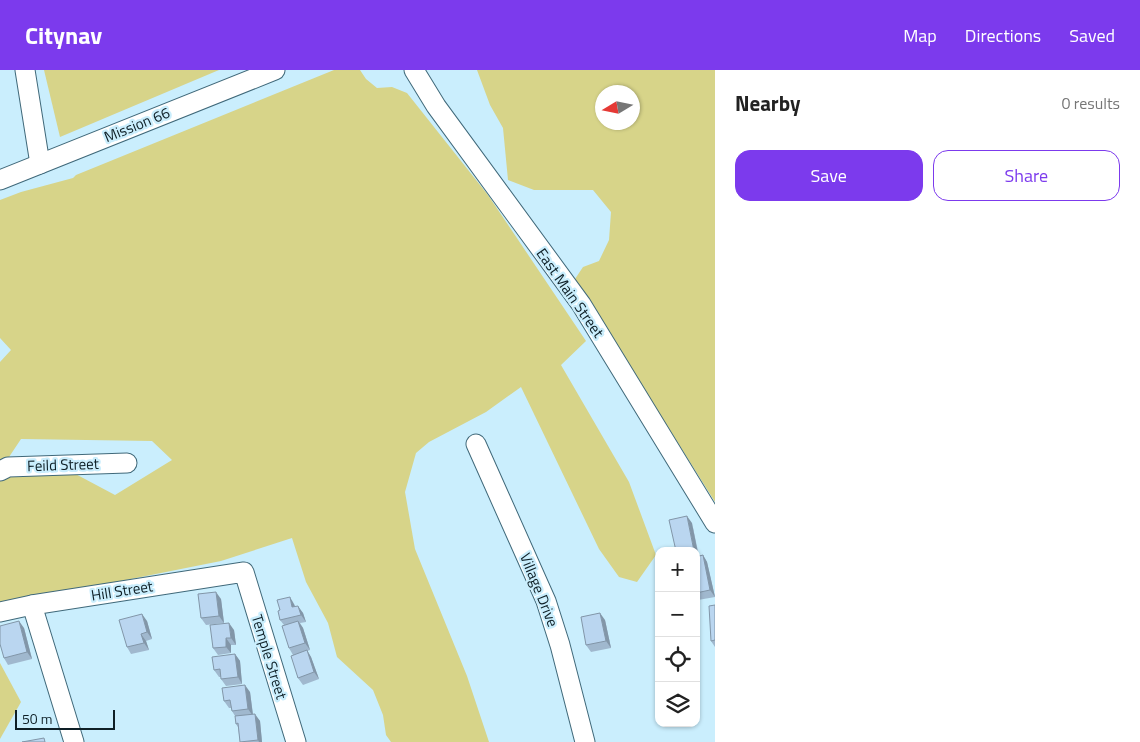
<!DOCTYPE html>
<meta charset="utf-8">
<style>
:root{--surface:#fff;--page:#f2f2f2;--text:#222;--muted:#767676;--line:#e0e0e0;--accent:#7c3aed}
body{margin:0;font-family:"Titillium Web",sans-serif;background:var(--page);color:var(--text)}
.controls{position:absolute;right:15px;bottom:15px;display:grid;overflow:hidden;border-radius:10px;box-shadow:0 1px 4px #0004}
.controls button{width:45px;height:45px;display:grid;place-items:center;padding:0;border:0;border-bottom:1px solid var(--line);background:var(--surface);color:var(--text);font:25px sans-serif}
.compass{position:absolute;left:595px;top:15px;width:45px;height:45px;border-radius:50%;background:var(--surface);box-shadow:0 1px 4px #0004;rotate:260deg}
.scale{position:absolute;left:15px;bottom:12px;width:100px;box-sizing:border-box;padding-left:5px;border:2px solid #0e1f26;border-top:0;font-size:14px;line-height:18px;white-space:nowrap;color:#0e1f26;-webkit-text-stroke:4px #caeefd;paint-order:stroke}
.list{margin:0;padding:0;list-style:none}
h2{display:flex;justify-content:space-between;align-items:center;height:65px;margin:0;padding:0 20px;font-size:21px}
h2 small{font-size:16px;font-weight:400;color:var(--muted)}
.actions{display:flex;gap:10px;padding:15px 20px}
.actions a{flex:1;padding:11px 0;border:1px solid var(--accent);border-radius:15px;text-align:center;font-size:18px;color:var(--accent)}
.actions .main{background:var(--accent);color:#fff}
.icon{flex:none;width:28px;height:28px;fill:none;stroke:currentColor;stroke-width:2;stroke-linecap:round;stroke-linejoin:round}
.map{position:relative;flex:none;width:715px;height:672px;overflow:hidden}
header{display:flex;align-items:center;gap:30px;box-sizing:border-box;height:70px;padding:0 25px;background:var(--accent);color:#fff}
header strong{font-size:24px}
nav{display:flex;gap:28px;margin-inline-start:auto;font-size:18px}
main{display:flex}
aside{flex:1;background:var(--surface)}
.map>svg:first-child{display:block}
.green{fill:#d7d489;fill-rule:evenodd}
.lines{fill:none;stroke-linecap:round;stroke-linejoin:round}
.minor-casing{stroke:#40697a;stroke-width:21}
.minor{stroke:#fff;stroke-width:19}
.wall{fill:#a0b8ce}
.shaded-wall{fill:#8296a8}
.building{fill:#bad6f0;stroke:#8296a8}
.labels{text-anchor:middle;stroke-width:4.5;stroke-linejoin:round;paint-order:stroke}
.street-label{font-size:15px;fill:#0e1f26;stroke:#caeefd}
</style>
<header>
<strong>Citynav</strong>
<nav><a>Map</a><a>Directions</a><a>Saved</a></nav>
</header>
<main>
<div class="map">
<svg width="715" height="672" viewBox="0 0 715 672">
<rect width="100%" height="100%" fill="#caeefd"/>
<g class="green">
<path d="M44,0H219L60,67Z"/>
<path d="M334,0H360L366,9L377,18L392,17L407,23L488,125L586,271L561,295L629,412L656,485L637,512L619,507L599,479L521,317L486,342L429,372L416,383L405,422L415,479L467,606L489,672H391L386,665L383,645L373,620L337,587L328,553L306,512L292,468L221,491L31,529L0,536V407L68,400L115,425L172,390L152,371L21,369L7,390L0,393V292L11,280L0,268V130L21,122L73,108L76,105Z"/>
<path d="M477,0H715V432L575,209L583,197L599,191L609,170L611,142L593,120H534L508,110L503,58L490,35ZM602,22H632V52H602Z"/>
<path d="M0,593L21,632L0,669Z"/>
</g>
<g class="lines">
<g class="minor-casing">
<g id="minor">
<path d="M25,0L40,94"/>
<path d="M414,0L436,36L581,234L715,453"/>
<path d="M0,110L275,0"/>
<path d="M476,374L546,531L560,575L585,672"/>
<path d="M0,401L8,397L127,393"/>
<path d="M32,535L74,672"/>
<path d="M0,542L32,535L244,502L296,672"/>
</g>
</g>
<use href="#minor" class="minor"/>
</g>
<g class="wall">
<path d="M692,453L699,486L703,485L707,492L715,527L698,530L696,528V481Z"/>
<path d="M221,529L224,553L206,555L201,548Z"/>
<path d="M294,534L295,536L303,543L306,552L300,553L303,558L310,580L307,581L311,587L319,609L303,615L298,608L293,585L289,578L284,555L280,550Z"/>
<path d="M715,535V577L711,571Z"/>
<path d="M605,550L611,578L591,582L586,575Z"/>
<path d="M147,551L152,569L146,571L149,580L131,584L127,577Z"/>
<path d="M24,558L32,589L8,595L4,588Z"/>
<path d="M234,560L236,575H231V583L218,585L213,578Z"/>
<path d="M235,584L240,591L242,614L226,616L221,609V607H219L214,600Z"/>
<path d="M250,622L253,644L260,651L262,672H240L238,657L236,654L235,646L232,641L231,638H229L224,631Z"/>
</g>
<g class="shaded-wall">
<path d="M687,446L692,453L699,489L696,484V481H694Z"/>
<path d="M703,485L707,492L715,527L710,520Z"/>
<path d="M216,522L221,529L224,553L219,546Z"/>
<path d="M290,527L294,534L297,544L292,537Z"/>
<path d="M298,536L303,543L306,552L301,545Z"/>
<path d="M600,543L605,550L611,578L606,571Z"/>
<path d="M142,544L147,551L152,569L147,562Z"/>
<path d="M19,551L24,558L32,589L27,582Z"/>
<path d="M298,551L303,558L310,580L305,573Z"/>
<path d="M229,553L234,560L236,575L231,568Z"/>
<path d="M141,564L146,571L149,580L144,573Z"/>
<path d="M226,568L231,575V583L226,577Z"/>
<path d="M307,580L311,587L319,609L314,602Z"/>
<path d="M235,584L240,591L242,614L238,607Z"/>
<path d="M245,615L250,622L253,646L248,639Z"/>
<path d="M255,644L260,651L262,672H259L258,670Z"/>
</g>
<g class="building">
<path d="M687,446L694,481H676L669,450Z"/>
<path d="M703,485L710,520L696,523V487Z"/>
<path d="M216,522L219,546L201,548L198,524Z"/>
<path d="M290,527L292,537L298,536L301,545L280,550L278,541L280,540L277,530Z"/>
<path d="M715,535V570L711,571L709,536Z"/>
<path d="M600,543L606,571L586,575L581,547Z"/>
<path d="M142,544L147,562L141,564L144,573L127,577L119,550Z"/>
<path d="M19,551L27,582L4,588L0,574V556Z"/>
<path d="M298,551L305,573L289,578L282,556Z"/>
<path d="M229,553L231,568H226V577L213,578L210,555Z"/>
<path d="M307,580L314,602L298,608L291,586Z"/>
<path d="M235,584L238,607L221,609L220,599L214,600L212,587Z"/>
<path d="M245,615L248,639L232,641L230,630L224,631L222,618Z"/>
<path d="M255,644L258,670L240,672L238,653L236,654L235,646Z"/>
<path d="M44,668L45,672H22Z"/>
</g>
<g class="labels">
<g class="street-label">
<text transform="translate(137 55) rotate(-22)" y="5">Mission 66</text>
<text transform="translate(570 223) rotate(55)" y="5">East Main Street</text>
<text transform="translate(63 395) rotate(-2)" y="5">Feild Street</text>
<text transform="translate(539 520) rotate(68)" y="5">Village Drive</text>
<text transform="translate(122 521) rotate(-9)" y="5">Hill Street</text>
<text transform="translate(269 587) rotate(73)" y="5">Temple Street</text>
</g>
</g>
</svg>
<div class="controls">
<button>+</button>
<button>−</button>
<button><svg class="icon" aria-label="locate" viewBox="0 0 24 24"><circle cx="12" cy="12" r="6"/><path d="M12 2v4M12 18v4M2 12h4M18 12h4"/></svg></button>
<button><svg class="icon" aria-label="layers" viewBox="0 0 24 24"><path d="M12 4l9 5-9 5-9-5zM3 14l9 5 9-5"/></svg></button>
</div>
<svg class="compass" viewBox="-18 -18 36 36"><path d="M0-13l5 13h-10z" fill="#e53935"/><path d="M0 13l5-13h-10z" fill="#767676"/></svg>
<div class="scale">50 m</div>
</div>
<aside>
<h2>Nearby<small>0 results</small></h2>
<ul class="list">
</ul>
<div class="actions"><a class="main">Save</a><a>Share</a></div>
</aside>
</main>
